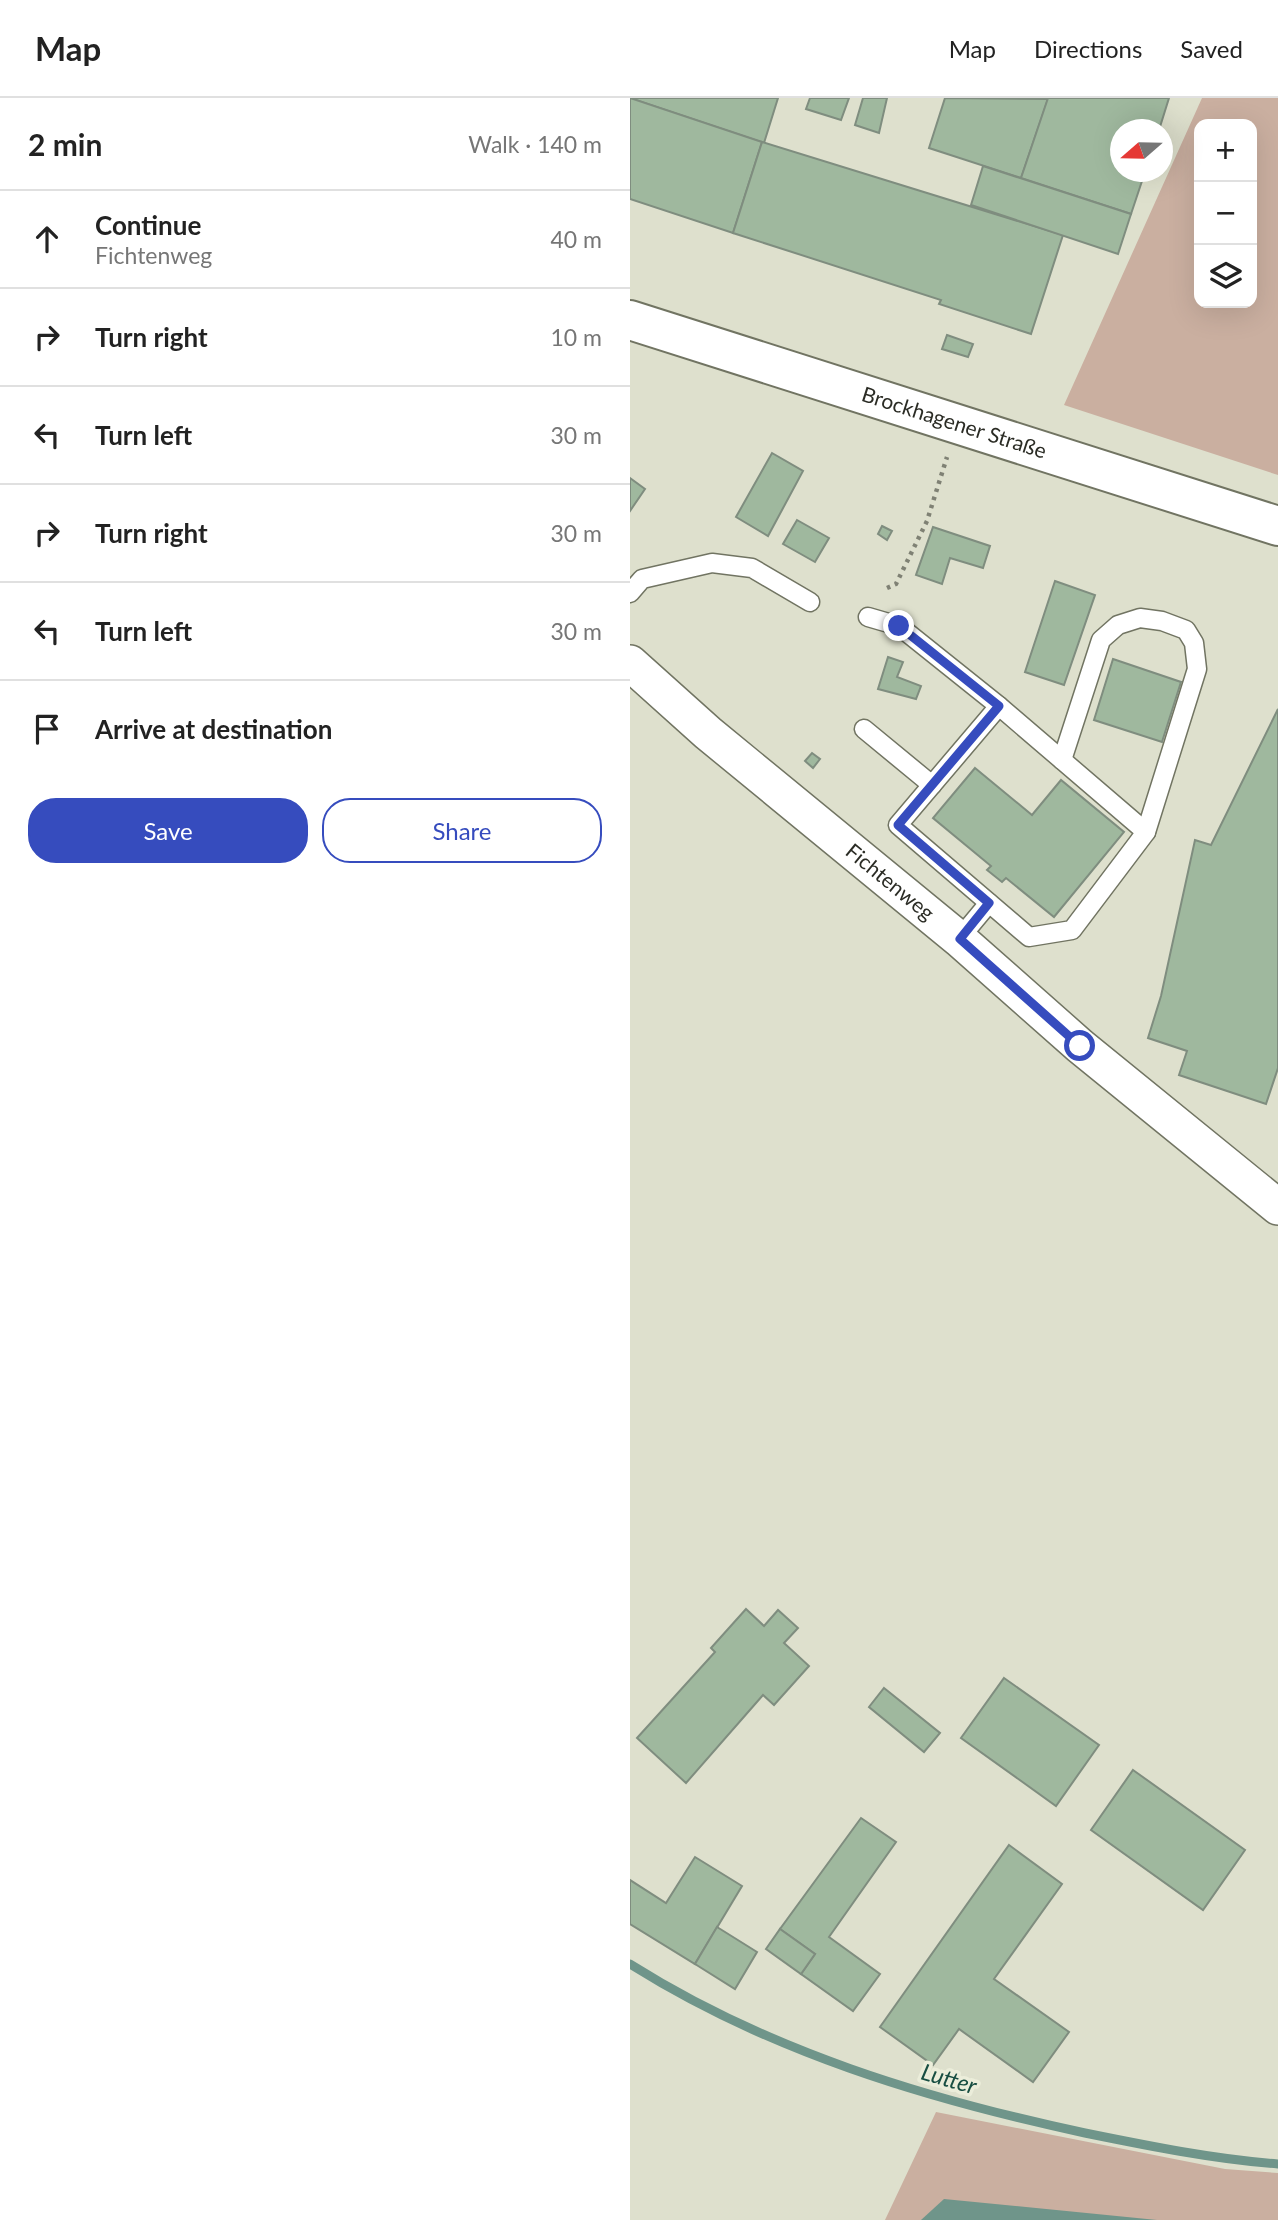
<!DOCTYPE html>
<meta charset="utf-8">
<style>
:root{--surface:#fff;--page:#f6f6f6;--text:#222;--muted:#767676;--line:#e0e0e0;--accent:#364cbe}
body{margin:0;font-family:Lato,sans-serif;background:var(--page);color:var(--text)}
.controls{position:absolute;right:21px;top:21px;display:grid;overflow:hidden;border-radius:14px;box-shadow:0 7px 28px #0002}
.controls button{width:63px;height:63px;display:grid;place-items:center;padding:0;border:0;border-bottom:2px solid var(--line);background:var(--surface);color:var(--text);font:35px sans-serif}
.compass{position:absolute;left:480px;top:21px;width:63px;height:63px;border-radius:50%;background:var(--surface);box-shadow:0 7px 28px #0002;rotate:250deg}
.stop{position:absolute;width:21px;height:21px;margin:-16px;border:5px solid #364cbe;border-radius:50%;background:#fff}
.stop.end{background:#364cbe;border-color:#fff;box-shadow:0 2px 7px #0008}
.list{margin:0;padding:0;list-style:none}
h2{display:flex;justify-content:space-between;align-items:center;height:91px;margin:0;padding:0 28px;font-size:30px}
h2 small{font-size:23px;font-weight:400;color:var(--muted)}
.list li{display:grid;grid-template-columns:46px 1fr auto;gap:21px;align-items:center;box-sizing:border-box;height:98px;padding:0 28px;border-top:2px solid var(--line)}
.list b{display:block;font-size:26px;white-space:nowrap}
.list p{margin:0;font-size:23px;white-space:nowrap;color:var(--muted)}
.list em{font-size:23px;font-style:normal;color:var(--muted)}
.actions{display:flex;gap:14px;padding:21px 28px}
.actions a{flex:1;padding:16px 0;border:2px solid var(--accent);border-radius:28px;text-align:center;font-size:24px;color:var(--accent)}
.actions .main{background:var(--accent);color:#fff}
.icon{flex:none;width:38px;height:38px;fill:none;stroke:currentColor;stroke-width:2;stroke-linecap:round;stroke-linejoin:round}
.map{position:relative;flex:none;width:648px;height:2122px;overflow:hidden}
header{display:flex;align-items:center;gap:42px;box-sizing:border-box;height:98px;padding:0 35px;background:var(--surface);border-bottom:2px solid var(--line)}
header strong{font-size:33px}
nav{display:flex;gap:38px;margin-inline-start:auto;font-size:24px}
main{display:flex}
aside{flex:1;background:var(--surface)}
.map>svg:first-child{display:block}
.green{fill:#caafa0;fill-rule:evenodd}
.water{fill:#6f958a}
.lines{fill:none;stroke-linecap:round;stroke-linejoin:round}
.stream{stroke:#6f958a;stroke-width:9}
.building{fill:#9fb89e;stroke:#7f8d7f;stroke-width:2}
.lane-casing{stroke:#717462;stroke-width:21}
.street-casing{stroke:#717462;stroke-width:38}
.secondary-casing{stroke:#717462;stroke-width:42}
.path{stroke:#7f8174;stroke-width:4.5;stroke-dasharray:3.5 5;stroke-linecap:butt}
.lane{stroke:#fff;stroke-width:18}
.street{stroke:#fff;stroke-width:35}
.secondary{stroke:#fff;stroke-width:38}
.route{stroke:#364cbe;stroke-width:9}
.labels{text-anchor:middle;stroke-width:7;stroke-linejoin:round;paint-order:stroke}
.street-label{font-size:21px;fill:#2b2c25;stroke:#ebedda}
.water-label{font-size:23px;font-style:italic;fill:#184e42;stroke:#ebedda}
</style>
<header>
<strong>Map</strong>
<nav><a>Map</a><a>Directions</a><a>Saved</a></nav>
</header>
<main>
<aside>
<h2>2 min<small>Walk · 140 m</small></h2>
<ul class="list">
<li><svg class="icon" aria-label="ahead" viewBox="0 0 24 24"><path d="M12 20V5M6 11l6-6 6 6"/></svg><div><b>Continue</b><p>Fichtenweg</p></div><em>40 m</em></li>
<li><svg class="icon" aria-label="right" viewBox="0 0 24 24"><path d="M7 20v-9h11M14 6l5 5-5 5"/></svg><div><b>Turn right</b></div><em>10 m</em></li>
<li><svg class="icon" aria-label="left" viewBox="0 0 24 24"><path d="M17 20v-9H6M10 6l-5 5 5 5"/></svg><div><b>Turn left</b></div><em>30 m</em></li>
<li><svg class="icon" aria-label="right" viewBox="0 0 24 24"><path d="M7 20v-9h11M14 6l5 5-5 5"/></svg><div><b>Turn right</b></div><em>30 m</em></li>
<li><svg class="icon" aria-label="left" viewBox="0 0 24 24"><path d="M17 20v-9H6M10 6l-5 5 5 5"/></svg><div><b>Turn left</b></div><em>30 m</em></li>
<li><svg class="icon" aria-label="arrive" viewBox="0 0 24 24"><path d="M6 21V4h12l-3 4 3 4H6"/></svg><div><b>Arrive at destination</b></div></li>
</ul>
<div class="actions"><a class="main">Save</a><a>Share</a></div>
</aside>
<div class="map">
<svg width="648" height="2122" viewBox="0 0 648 2122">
<rect width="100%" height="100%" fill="#dee0cd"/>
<g class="green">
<path d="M572,0H648V377L434,307ZM569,26H622V205H569Z"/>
<path d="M306,2014L595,2071L648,2075V2122H255Z"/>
</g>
<path class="water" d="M314,2101L527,2122H291Z"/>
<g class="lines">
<path class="stream" d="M0,1866C138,1953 296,2001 455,2035C519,2048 583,2061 648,2066"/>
</g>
<g class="building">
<path d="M0,0H148L134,45Z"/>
<path d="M0,0L132,44L103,135L0,101Z"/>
<path d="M180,0H219L211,22L176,11Z"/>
<path d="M233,0H257L249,35L225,27Z"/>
<path d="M315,0L418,1L391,80L299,50Z"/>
<path d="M418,0H539L529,32H491V74H515L501,116L391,80Z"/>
<path d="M132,44L433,137L401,236L309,206L311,202L103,135Z"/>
<path d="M353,68L501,116L488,156L341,107Z"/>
<path d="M317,237L343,246L338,259L312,251Z"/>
<path d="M142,355L173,373L138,438L106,419Z"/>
<path d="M0,380L15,391L0,413Z"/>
<path d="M167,422L199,440L185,464L153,446Z"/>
<path d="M252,428L262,433L257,442L248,436Z"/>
<path d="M303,429L360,448L353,470L320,460L312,486L286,477Z"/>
<path d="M425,483L465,497L434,587L395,574Z"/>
<path d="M258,559L273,564L267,579L291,588L286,601L248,591Z"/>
<path d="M483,561L551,584L532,644L464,622Z"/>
<path d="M648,611V970L636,1006L549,977L557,953L518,940L531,898L565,742L581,747Z"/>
<path d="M182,655L190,661L183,670L175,663Z"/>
<path d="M345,670L402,717L431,682L494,734L424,819L376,780L372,784L357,772L361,768L303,720Z"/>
<path d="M116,1511L134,1528L148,1512L168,1530L154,1545L179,1568L144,1607L133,1597L56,1685L7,1640L85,1554L81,1550Z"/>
<path d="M374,1580L469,1647L426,1708L331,1640Z"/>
<path d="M254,1590L310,1635L294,1654L239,1609Z"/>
<path d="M503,1672L615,1752L573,1812L461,1732Z"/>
<path d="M231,1720L266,1744L199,1839L250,1876L223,1913L171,1876L185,1856L150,1831Z"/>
<path d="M379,1747L432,1786L364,1881L439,1934L403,1984L329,1931L303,1967L250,1929Z"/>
<path d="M65,1759L112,1788L65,1866L0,1826V1782L36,1805Z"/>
<path d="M87,1829L127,1854L105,1891L65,1866Z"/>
<path d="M150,1831L185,1856L171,1876L136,1851Z"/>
</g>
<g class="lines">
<g class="lane-casing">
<g id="lane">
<path d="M0,495L12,481L82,465L122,470L180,504"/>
<path d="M238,519L269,528L369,608L516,734"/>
<path d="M369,608L268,727L399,839L442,832L516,734L567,571L564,545L556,532L532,523L510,520L488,527L471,542L432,662"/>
<path d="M234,631L302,687"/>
<path d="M329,841L359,805"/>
</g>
</g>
<g class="street-casing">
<g id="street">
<path id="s1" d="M0,565L78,635L329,841L450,948L648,1109"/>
</g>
</g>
<g class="secondary-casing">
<g id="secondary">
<path id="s2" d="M0,222L648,428"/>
</g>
</g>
<path class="path" d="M257,490L266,486L297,423L317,359"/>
<use href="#lane" class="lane"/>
<use href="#street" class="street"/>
<use href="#secondary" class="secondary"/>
</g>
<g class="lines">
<path class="route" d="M269,528L369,608L268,727L359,805L330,841L450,948"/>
</g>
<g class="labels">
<g class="street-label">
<text dy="7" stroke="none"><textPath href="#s2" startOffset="340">Brockhagener Straße</textPath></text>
<text dy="7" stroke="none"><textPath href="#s1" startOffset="340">Fichtenweg</textPath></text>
</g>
<g class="water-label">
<text transform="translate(319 1981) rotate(16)" y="8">Lutter</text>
</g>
</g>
</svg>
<div class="controls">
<button>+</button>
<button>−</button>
<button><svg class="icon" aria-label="layers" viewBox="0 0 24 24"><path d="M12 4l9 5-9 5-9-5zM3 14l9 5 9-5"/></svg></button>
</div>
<svg class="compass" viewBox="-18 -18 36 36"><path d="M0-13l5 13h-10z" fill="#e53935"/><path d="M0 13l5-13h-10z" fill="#767676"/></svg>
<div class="stop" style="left:450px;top:948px"></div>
<div class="stop end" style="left:269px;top:528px"></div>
</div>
</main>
